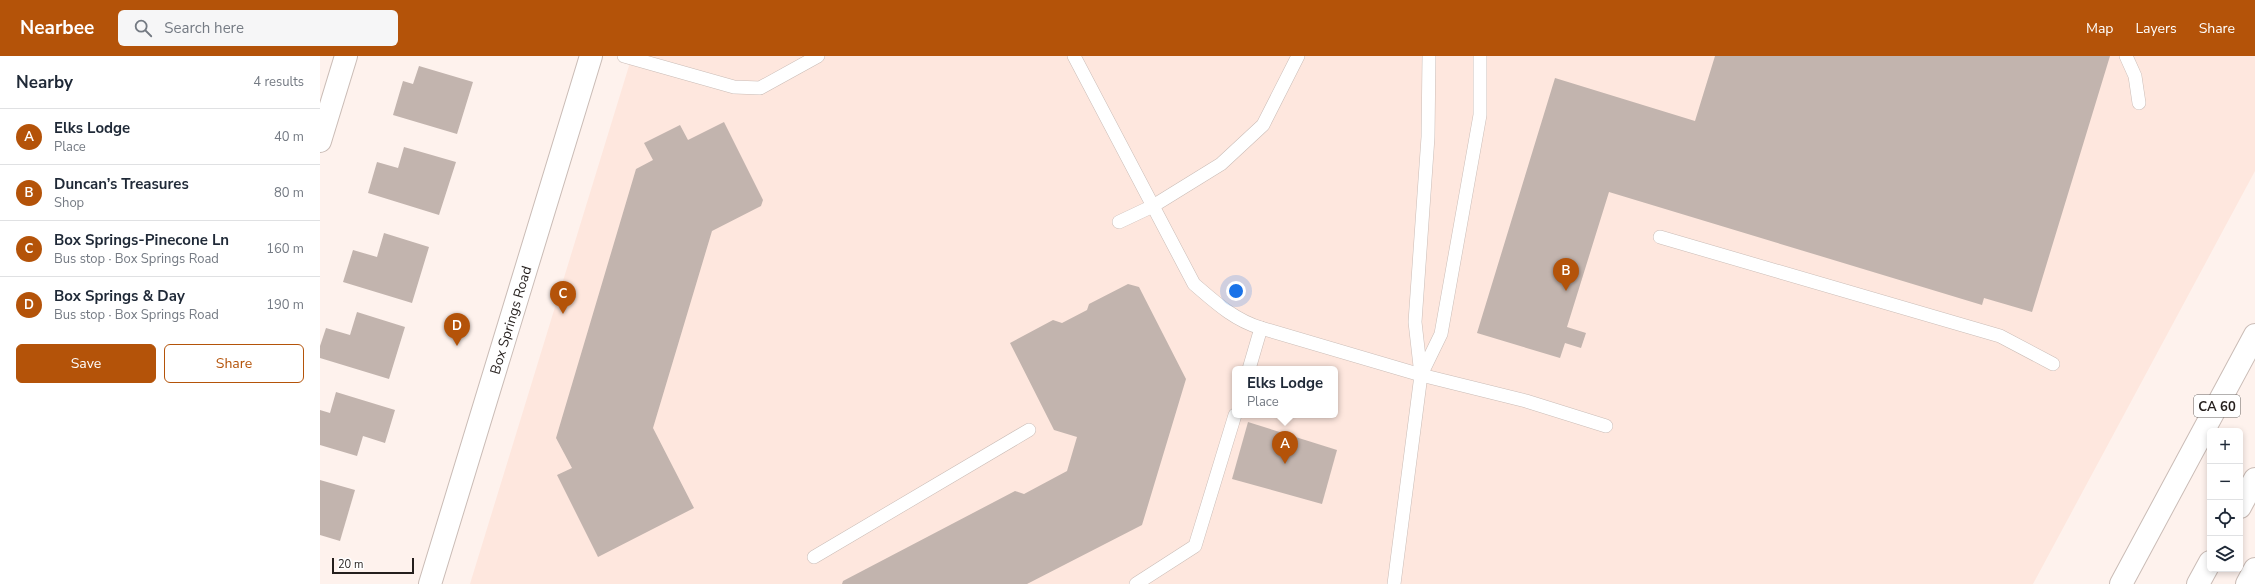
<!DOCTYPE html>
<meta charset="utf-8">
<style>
:root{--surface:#fff;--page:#f6f6f7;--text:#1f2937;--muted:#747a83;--line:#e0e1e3;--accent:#b45309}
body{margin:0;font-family:"Nunito Sans",sans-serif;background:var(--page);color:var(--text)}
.controls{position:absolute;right:12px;bottom:12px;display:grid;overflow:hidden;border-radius:6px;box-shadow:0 2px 6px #0003}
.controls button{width:36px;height:36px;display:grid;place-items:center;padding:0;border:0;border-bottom:1px solid var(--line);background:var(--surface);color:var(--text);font:20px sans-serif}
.scale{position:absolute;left:12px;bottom:10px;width:82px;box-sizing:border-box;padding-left:4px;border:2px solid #241e1c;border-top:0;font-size:11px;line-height:14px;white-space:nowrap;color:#241e1c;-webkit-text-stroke:3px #fff;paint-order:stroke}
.you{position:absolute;left:916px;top:235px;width:14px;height:14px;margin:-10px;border:3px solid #fff;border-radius:50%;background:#1a73e8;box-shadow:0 0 0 6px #1a73e833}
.badge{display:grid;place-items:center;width:26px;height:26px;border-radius:50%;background:var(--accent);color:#fff;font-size:13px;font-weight:700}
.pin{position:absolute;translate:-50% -33px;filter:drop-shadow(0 1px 2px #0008)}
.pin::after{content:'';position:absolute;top:21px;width:14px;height:12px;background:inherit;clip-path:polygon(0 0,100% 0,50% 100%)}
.popup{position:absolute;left:912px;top:310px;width:106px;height:52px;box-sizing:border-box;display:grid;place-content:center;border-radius:6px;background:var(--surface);filter:drop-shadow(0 1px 3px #0005);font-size:13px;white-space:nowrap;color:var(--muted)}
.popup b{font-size:15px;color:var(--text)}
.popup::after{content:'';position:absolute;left:50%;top:100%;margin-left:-8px;border:8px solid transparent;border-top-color:var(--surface)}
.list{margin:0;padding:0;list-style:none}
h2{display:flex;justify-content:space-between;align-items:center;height:52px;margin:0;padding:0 16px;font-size:17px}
h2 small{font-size:13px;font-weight:400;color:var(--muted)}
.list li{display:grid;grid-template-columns:26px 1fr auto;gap:12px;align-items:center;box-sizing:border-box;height:56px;padding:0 16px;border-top:1px solid var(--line)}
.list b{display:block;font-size:15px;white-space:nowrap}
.list p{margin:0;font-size:13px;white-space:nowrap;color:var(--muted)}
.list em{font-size:13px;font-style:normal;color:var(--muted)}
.actions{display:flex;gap:8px;padding:12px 16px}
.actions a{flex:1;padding:9px 0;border:1px solid var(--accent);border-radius:6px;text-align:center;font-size:14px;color:var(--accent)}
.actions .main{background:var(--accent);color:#fff}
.icon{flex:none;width:22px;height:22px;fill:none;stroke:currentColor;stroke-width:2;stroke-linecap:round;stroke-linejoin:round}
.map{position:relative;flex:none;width:1935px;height:528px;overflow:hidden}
header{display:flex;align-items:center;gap:24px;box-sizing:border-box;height:56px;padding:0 20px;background:var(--accent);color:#fff}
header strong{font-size:19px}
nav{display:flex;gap:22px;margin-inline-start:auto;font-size:14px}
.search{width:280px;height:36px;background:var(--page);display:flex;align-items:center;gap:10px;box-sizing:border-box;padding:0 14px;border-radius:6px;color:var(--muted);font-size:15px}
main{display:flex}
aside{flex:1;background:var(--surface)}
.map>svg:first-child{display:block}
.built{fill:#fee7de;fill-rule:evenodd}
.building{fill:#c2b4ae}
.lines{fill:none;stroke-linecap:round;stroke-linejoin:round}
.service-casing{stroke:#cabcb6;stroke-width:14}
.minor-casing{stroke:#cabcb6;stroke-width:24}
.secondary-casing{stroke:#cabcb6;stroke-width:24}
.motorway-casing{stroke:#cabcb6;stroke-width:24}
.service{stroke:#fff;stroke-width:13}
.minor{stroke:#fff;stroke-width:22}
.secondary{stroke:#fff;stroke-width:22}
.motorway{stroke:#fff;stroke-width:22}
.labels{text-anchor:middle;stroke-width:3.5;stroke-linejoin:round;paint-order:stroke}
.shield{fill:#fff;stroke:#666260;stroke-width:1}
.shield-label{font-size:13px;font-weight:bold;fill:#241e1c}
.street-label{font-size:14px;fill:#241e1c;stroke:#fff}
</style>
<header>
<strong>Nearbee</strong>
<div class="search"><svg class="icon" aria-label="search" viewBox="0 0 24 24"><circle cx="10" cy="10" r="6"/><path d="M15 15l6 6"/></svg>Search here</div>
<nav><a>Map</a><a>Layers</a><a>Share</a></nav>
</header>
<main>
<aside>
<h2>Nearby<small>4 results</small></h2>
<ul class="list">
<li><span class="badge">A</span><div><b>Elks Lodge</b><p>Place</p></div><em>40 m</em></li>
<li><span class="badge">B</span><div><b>Duncan’s Treasures</b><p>Shop</p></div><em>80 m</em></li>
<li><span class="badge">C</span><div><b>Box Springs-Pinecone Ln</b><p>Bus stop · Box Springs Road</p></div><em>160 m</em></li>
<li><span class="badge">D</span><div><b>Box Springs &amp; Day</b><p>Bus stop · Box Springs Road</p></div><em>190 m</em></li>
</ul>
<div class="actions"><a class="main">Save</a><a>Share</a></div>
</aside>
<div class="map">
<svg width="1935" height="528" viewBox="0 0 1935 528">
<rect width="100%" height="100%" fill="#fef2ed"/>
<path class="built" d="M312,0H1935V115L1713,528H150ZM915,313H1015V359H915Z"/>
<g class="building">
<path d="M1395,0H1790L1712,256L1664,242L1662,249L1289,136L1247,271L1266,277L1261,292L1245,287L1240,302L1157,277L1235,22L1375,65Z"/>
<path d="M99,10L153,26L137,78L73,59L83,25L93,28Z"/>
<path d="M404,66L443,144L441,150L392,175L333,372L374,452L278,501L237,419L252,412L236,382L316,113L333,104L324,87L360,69L368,84Z"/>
<path d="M84,91L136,106L119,159L48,137L57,106L78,112Z"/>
<path d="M64,177L109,191L92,247L23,226L33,194L57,201Z"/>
<path d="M808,228L819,231L866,323L822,469L707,528H522L523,525L695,435L704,438L747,415L757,381L734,374L690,287L733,264L742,267L767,254L769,248Z"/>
<path d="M37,256L85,271L69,323L0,302V290L6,272L30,279Z"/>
<path d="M16,336L75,354L65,387L43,380L37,400L0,389V354L10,357Z"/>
<path d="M928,366L1017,394L1002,448L912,423Z"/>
<path d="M0,424L35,434L20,485L0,479Z"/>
</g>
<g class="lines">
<g class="service-casing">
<g id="service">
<path d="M304,0L414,31L440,32L498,0"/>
<path d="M754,0L874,228C895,246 914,264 941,272L1101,319L1206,345L1286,370"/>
<path d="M1806,0L1815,20L1819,47"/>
<path d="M799,166L833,150L901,108L943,69L978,0"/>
<path d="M1340,181L1680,280L1733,308"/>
<path d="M929,313L941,272"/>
<path d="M1101,319L1121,278L1160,59V0"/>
<path d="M494,501L709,374"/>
<path d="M816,528L875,490L915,359"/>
<path d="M1074,528L1101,319L1095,266L1108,81L1109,0"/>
</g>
</g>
<g class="minor-casing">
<path id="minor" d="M0,85L26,0"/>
</g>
<g class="secondary-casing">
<g id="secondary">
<path id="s1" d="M110,528L271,0"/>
</g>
</g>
<g class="motorway-casing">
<g id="motorway">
<path d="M1920,451L1935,423"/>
<path d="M1801,528L1935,279"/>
<path d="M1878,528L1890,506"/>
<path d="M1927,528L1935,513"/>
</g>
</g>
<use href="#service" class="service"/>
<use href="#minor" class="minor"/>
<use href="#secondary" class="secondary"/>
<use href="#motorway" class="motorway"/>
</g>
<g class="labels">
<rect class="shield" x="1874" y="339" width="46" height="22" rx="3"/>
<g class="shield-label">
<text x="1897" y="355">CA 60</text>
</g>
<g class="street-label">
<text dy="5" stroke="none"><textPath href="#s1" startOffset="276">Box Springs Road</textPath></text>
</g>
</g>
</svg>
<div class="controls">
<button>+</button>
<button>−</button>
<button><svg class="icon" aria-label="locate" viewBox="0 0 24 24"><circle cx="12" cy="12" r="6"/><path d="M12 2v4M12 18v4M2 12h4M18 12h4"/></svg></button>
<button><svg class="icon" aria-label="layers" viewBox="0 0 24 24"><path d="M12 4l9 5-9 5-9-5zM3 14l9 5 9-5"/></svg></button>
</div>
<div class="scale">20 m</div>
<div class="you"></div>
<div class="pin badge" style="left:965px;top:408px">A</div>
<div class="popup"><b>Elks Lodge</b>Place</div>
<div class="pin badge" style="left:1246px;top:235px">B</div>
<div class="pin badge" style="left:243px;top:258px">C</div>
<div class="pin badge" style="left:137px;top:290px">D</div>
</div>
</main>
